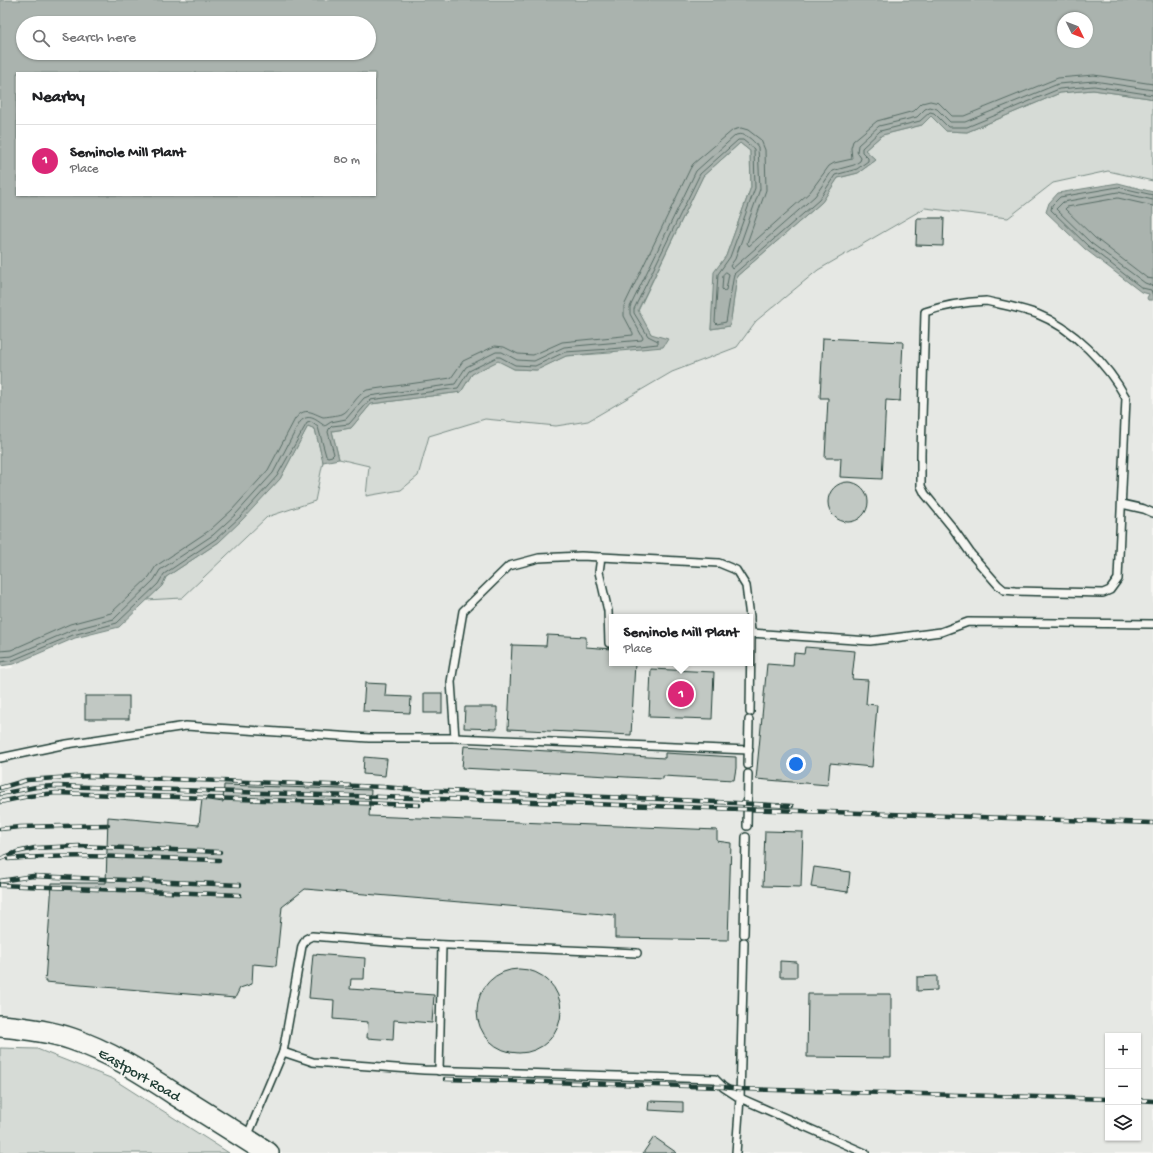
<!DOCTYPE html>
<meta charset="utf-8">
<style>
:root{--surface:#fff;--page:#f2f2f2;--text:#202124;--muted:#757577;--line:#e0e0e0;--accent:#db2777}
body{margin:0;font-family:"Gochi Hand",sans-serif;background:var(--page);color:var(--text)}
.controls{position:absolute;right:12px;bottom:12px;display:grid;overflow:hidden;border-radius:0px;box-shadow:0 1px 3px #0004}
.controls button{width:36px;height:36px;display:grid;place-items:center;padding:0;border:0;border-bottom:1px solid var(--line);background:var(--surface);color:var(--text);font:20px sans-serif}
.compass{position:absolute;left:1057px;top:12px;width:36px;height:36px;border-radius:50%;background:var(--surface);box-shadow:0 1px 3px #0004;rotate:133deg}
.you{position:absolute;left:796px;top:764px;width:14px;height:14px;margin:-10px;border:3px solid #fff;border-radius:50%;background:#1a73e8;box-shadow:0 0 0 6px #1a73e833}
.badge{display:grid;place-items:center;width:26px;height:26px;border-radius:50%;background:var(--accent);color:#fff;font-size:13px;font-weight:700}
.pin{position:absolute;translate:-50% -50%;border:2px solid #fff;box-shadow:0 1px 4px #0006}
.popup{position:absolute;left:609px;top:614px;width:144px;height:52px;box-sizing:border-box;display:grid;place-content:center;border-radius:0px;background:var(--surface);filter:drop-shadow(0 1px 3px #0005);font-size:13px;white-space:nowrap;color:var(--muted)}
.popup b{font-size:15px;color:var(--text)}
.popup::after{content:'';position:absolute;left:50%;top:100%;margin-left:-8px;border:8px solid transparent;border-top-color:var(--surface)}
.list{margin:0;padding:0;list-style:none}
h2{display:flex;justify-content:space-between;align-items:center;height:52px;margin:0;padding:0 16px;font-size:17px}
h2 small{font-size:13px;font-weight:400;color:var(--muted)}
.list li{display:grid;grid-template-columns:26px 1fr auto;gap:12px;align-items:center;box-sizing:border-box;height:72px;padding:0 16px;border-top:1px solid var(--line)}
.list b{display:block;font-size:15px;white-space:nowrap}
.list p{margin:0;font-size:13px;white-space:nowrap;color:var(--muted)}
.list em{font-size:13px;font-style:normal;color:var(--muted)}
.icon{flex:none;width:22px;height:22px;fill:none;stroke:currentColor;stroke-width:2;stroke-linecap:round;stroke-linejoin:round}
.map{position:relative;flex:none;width:1153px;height:1153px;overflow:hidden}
.search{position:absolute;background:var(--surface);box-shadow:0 1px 3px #0004;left:16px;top:16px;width:360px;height:44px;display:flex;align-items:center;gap:10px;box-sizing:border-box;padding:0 14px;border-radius:22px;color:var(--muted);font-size:15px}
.panel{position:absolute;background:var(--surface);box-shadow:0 1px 3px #0004;left:16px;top:72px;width:360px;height:124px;border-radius:0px}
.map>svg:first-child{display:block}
.built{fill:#e6e8e4;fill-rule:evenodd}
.green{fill:#d6dbd6;stroke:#7a8c85}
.water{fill:#aab3ae;stroke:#72847d;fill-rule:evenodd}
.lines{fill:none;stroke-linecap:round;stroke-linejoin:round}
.shore{stroke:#576c65;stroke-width:1}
.building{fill:#c1c8c3;stroke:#1f3d34}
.service-casing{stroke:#1f3d34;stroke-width:10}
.primary-casing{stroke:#1f3d34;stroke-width:24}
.service{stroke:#f6f6f2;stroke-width:7}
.primary{stroke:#f6f6f2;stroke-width:21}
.rail-casing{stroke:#1f3d34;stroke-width:4.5}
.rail{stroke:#f6f6f2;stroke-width:3;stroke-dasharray:9;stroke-linecap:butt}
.labels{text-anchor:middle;stroke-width:4;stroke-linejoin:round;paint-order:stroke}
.street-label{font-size:15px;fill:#1f3d34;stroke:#f6f6f2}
</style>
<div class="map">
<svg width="1153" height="1153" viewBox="0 0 1153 1153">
<rect width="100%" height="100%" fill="#f6f6f2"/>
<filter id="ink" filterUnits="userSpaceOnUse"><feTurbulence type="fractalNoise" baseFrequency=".025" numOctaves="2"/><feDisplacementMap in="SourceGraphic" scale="8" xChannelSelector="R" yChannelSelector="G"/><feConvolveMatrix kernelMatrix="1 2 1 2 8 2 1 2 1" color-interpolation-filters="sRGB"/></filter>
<g filter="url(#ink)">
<path class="built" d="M1108,171L1153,181V1153H280L127,1056L0,1019V670L12,668L14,664L75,638L119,627L146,600L182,598L267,517L315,501L323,462L339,459L369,466L366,495L418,476L429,436L485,419L556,426L588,421L672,372L737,347L756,321L818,270L926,208L1008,218L1053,183ZM612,617H750V663H612ZM1108,1036H1138V1138H1108Z"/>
<g class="green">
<path d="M1093,90L1149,98L1153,100V181L1108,171L1053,183L1008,218L925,208L818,270L756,321L737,347L672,372L588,421L556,426L485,419L429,436L418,476L401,490L366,496L369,466L339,459L332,431L351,428L371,404L461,392L472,374L498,360L514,369L536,370L566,356L611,353L651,334L638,311L703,176L740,143L750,151L751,187L726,256L715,272L711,329L730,326L737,276L822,202L838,178L858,173L876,160L865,150L882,135L922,125L931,116L946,131L967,132L1060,93Z"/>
<path d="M308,426L315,429L323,462L315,501L267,517L182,598L146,600L162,586L166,577L219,542L280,479Z"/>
<path d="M0,1048L37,1049L113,1079L229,1153H0Z"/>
</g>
<g class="water">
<path d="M0,0H1153V100L1149,98L1093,90L1060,93L967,132L946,131L931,116L922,125L882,135L865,150L876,160L858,173L838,178L822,202L737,276L730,326L711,329L714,272L726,256L751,187L750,151L740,143L703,176L638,310L651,334L668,339L663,347L566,356L537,370L514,369L498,361L472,374L461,392L371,404L351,428L332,431L339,459L323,462L315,429L308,426L280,479L242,520L219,542L166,577L162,586L119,627L75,638L14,664L0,666ZM1063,18H1087V42H1063ZM23,23H369V53H23ZM17,73H375V195H17Z"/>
<path d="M1118,183L1153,192V300H1148L1147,298L1149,294L1141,292L1085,249L1046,212L1049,203L1058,193Z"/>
</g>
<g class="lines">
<g class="shore">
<path d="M1153,195L1118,187L1060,197L1052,205L1051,210L1088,246L1142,288L1151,290L1153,296"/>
<path d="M1153,200L1118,192L1063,202L1056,209L1091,243L1145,283L1153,286"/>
<path d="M1153,206L1118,198L1067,207L1065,209L1095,238L1147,278L1153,279"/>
<path d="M726,272L729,274L726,290L724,291L722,289L723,275Z"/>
<path d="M0,651L11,650L70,624L111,613L149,577L156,566L210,530L232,510L268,470L295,419C305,406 312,413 323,417C325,417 340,415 342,414C350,411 356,395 367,390L451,378L463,361L495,346L504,347L518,354L533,355L562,342L633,335V333L624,316V306L690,169L693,164L733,130L741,128L748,130L761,140L765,150L766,190L747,243L749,246L810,192L829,166L834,163L852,159L851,148L853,141L877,121L914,111L922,103L930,101L939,103L952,116H964L1058,78L1094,75L1153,84"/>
<path d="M0,657L12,656L72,630L114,619L154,580L160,570L213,535L236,514L273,473L300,422C309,412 317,421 325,426L331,422L346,419L364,398L369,396L455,384L466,367L496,352H502L517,360L534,361L564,347L642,340L643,338L630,314V307L696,171L736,135C745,132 753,140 758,147L760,189L735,259L730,266L732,269L815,196L832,171L854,165L860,161L861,158L857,152L858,145L879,126L917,117L925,109L930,107L937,109L950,122H965L1058,84L1094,81L1153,90"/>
<path d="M0,662L13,660L73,635L117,623L158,584L164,574L216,539L240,517L277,476L307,423L311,422L318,427L326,456L328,457L332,456L334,454L328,432L329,429L332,426L349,424L370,400L458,388L469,371L497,357H500L515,365L535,366L565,352L610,349L658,344V341L648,336L634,313V309L700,174L738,140H743L754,149L755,188L730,257L718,274L715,322L717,324L726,322L734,274L819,200L835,175L857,169L868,161V158L862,152V148L880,131L920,121L930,112L934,113L948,127H967L1059,89L1094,86L1153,95"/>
</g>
</g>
<g class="building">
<path d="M917,218H944L943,246L916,245Z"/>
<path d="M823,338L903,342L900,401L886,400L882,479L840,477L841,458H825L828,398H820Z"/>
<circle cx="848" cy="502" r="20"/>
<path d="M547,635L586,637V647L612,649V663H635L631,735L508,729L512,645L546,646Z"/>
<path d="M805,647L855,651L852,679L868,680L866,704L877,705L872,767L830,763L828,785L756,779L767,664L793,666L794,653L804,654Z"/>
<path d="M651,669L714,672L712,719L649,717Z"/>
<path d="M365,683L386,684L385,696L411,697L410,713L363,711Z"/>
<rect x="424" y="693" width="18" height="20"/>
<rect x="85" y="696" width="44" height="23"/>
<path d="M465,707H497V729L464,728Z"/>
<path d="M464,746L665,758V753L736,757V768L734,780L663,776V779L462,768Z"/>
<path d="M364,757L387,759L385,776L363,774Z"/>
<path d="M224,785L371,790L369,816L717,830V841L731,843L728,940L615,938V915L305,889L282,907L276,966L253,964L252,984L240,988L235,998L45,982L52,883H106L108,817L199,825L202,799L223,802Z"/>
<path d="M765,831L803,832L801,887L763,886Z"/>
<path d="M814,867L850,872L848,892L811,887Z"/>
<path d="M313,954L365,958L364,979H351L350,989L434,995L432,1023L394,1020L393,1040L367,1038L368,1022L333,1019L334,1000L309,998Z"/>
<path d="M780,961L797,962V977H780Z"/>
<circle cx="519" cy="1011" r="42"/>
<path d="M937,976V990L917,991V977Z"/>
<path d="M808,994H891V1058L807,1057Z"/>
<path d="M649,1101L683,1102V1112L648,1110Z"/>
<path d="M654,1137L677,1153H643Z"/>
</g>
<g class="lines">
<g class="service-casing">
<g id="service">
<path d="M986,301C1003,305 1021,308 1037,314C1073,328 1108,365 1126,398L1118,579L1110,590L1103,593L1015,591L1004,590L998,585L971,554L952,527L925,494L921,486V454L925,312C945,305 964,302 986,301Z"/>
<path d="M1122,504L1144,509L1153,513"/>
<path d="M601,557L599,572L608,611L609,643"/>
<path d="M750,620L751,633"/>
<path d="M750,712L751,633L870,641L941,632L968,622L1153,624"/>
<path d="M455,738L749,750"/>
<path d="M0,758L67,744L186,726L369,738H455L451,682L463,611L509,566L539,558L581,556L719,563L736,570L746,586L750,617"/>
<path d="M748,765L749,720"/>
<path d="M747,826L748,774"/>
<path d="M744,934L746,837"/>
<path d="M283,1052L302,946L306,939L312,936L400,943L637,953"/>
<path d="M439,1071L442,945"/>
<path d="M247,1137L283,1052L313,1062L424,1070L715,1079L723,1087L740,1098L865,1153"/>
<path d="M736,1153L740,1098L744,942"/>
</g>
</g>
<g class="primary-casing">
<path id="primary" d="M0,1026C24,1028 49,1031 72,1039C108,1051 141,1072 173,1093C205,1113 237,1133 268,1153"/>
</g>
<use href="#service" class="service"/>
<use href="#primary" class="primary"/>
<g class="rail-casing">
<g id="rail">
<path d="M0,788L27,780L88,776L384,787L418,790L660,799L792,806"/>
<path d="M0,794L36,787L58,786L1153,823"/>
<path d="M0,802L29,796L56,793L419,805"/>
<path d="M0,829L20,827L108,825"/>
<path d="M0,859L17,852L35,848L79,846L220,852"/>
<path d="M8,859C78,853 149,858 219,860"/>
<path d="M0,881L33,876L240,885"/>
<path d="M0,885L240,895"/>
<path d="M445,1079L723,1087L740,1089L1108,1099"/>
<path d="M1138,1100L1153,1101"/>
</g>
</g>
<use href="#rail" class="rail"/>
</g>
</g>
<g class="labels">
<g class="street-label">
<text transform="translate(140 1074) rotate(30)" y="5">Eastport Road</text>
</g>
</g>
</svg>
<div class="controls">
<button>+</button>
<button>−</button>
<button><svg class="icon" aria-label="layers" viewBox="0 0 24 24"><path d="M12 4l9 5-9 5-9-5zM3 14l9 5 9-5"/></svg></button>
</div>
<svg class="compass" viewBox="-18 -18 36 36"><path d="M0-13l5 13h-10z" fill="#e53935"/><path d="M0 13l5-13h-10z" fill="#757577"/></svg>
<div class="you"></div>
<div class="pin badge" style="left:681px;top:694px">1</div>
<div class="popup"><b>Seminole Mill Plant</b>Place</div>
<div class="search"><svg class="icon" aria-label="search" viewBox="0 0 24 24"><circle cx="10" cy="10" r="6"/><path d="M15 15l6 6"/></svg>Search here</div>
<section class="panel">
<h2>Nearby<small></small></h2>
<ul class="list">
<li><span class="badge">1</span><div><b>Seminole Mill Plant</b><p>Place</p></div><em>80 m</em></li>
</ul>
</section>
</div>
